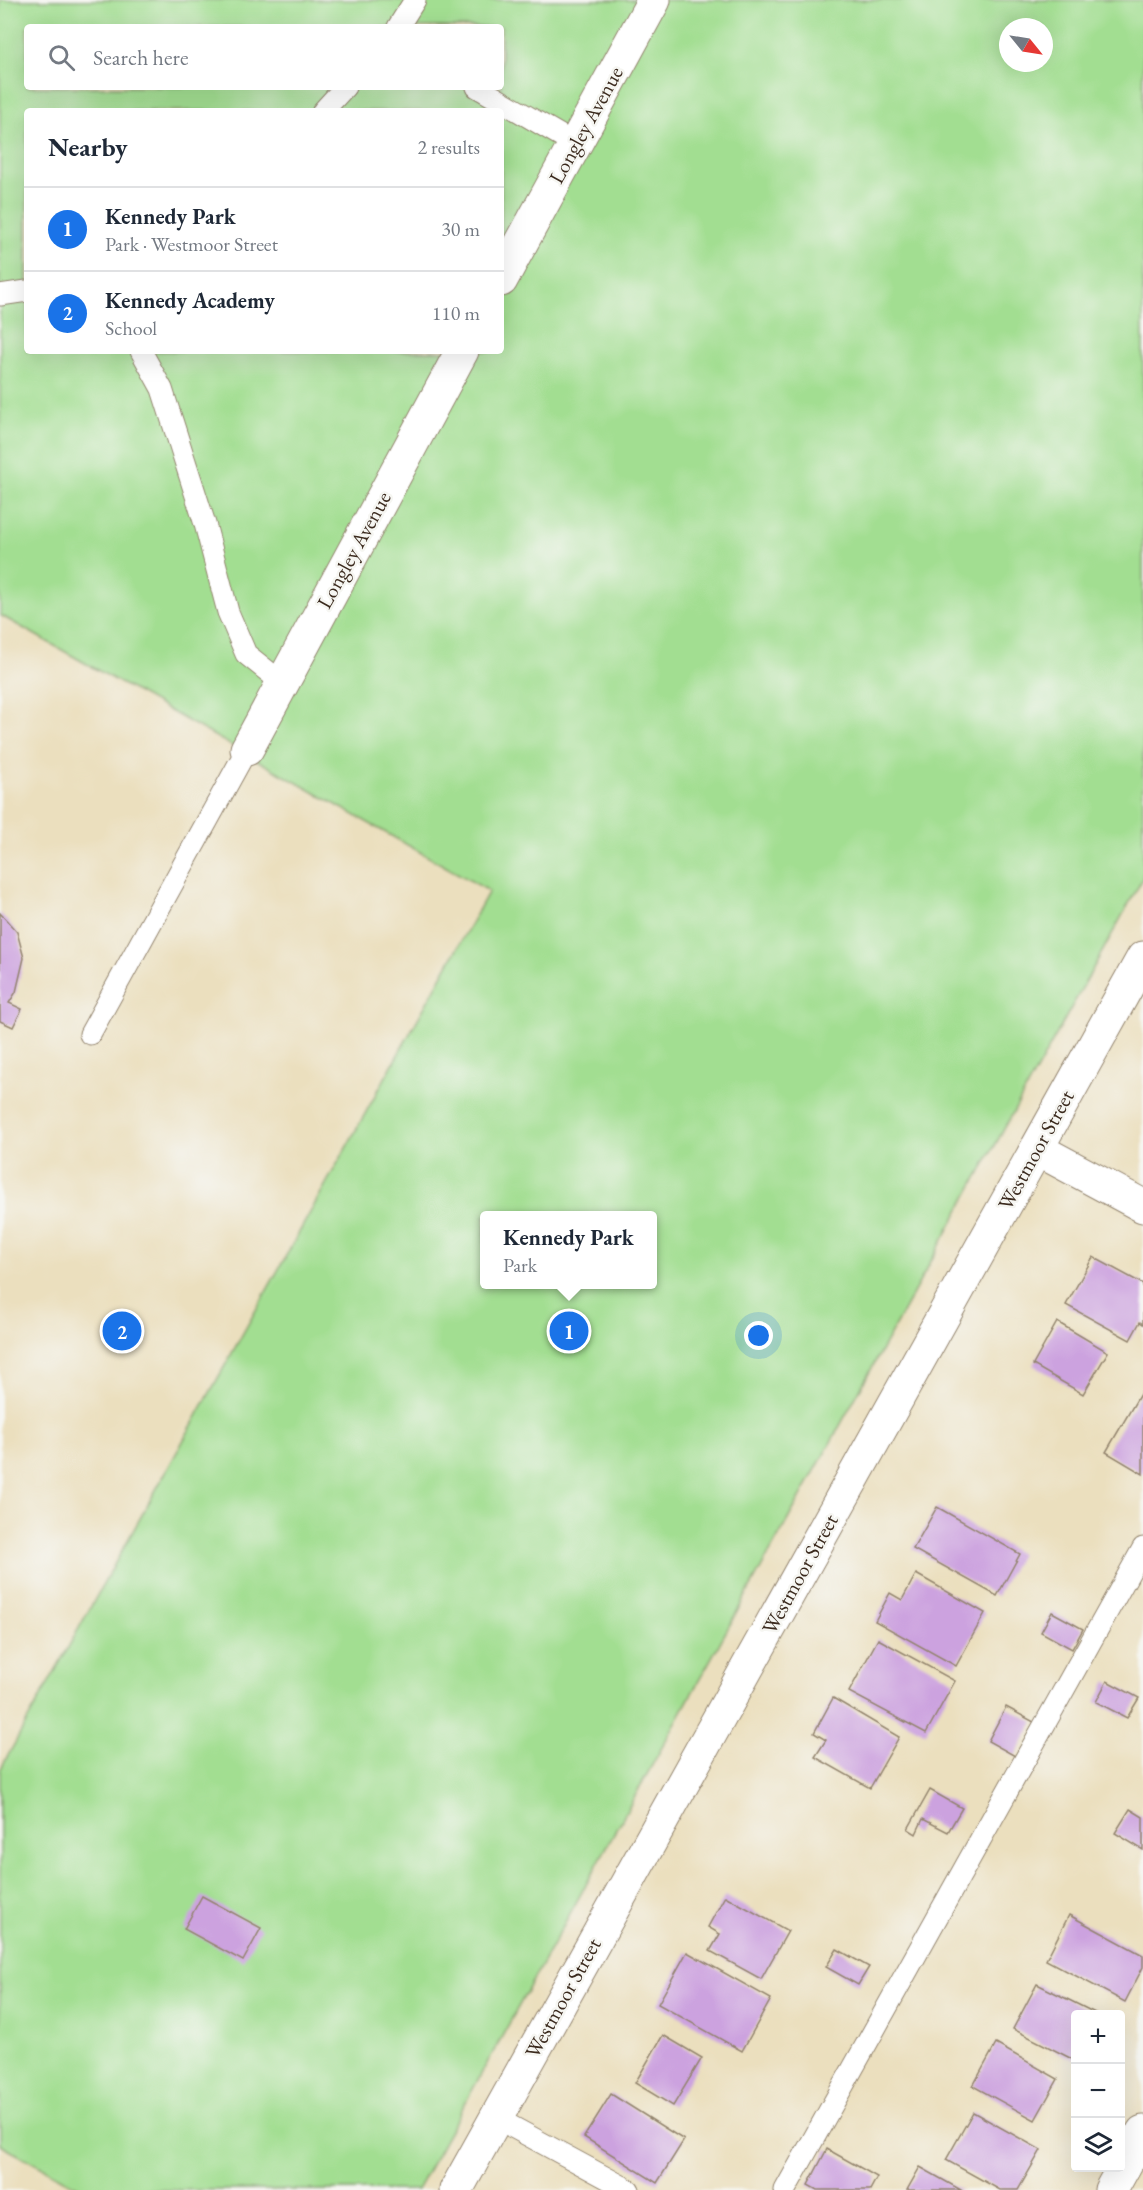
<!DOCTYPE html>
<meta charset="utf-8">
<style>
:root{--surface:#fff;--page:#f6f6f7;--text:#1f2937;--muted:#747a83;--line:#e0e1e3;--accent:#1a73e8}
body{margin:0;font-family:"EB Garamond",serif;background:var(--page);color:var(--text)}
.controls{position:absolute;right:18px;bottom:18px;display:grid;overflow:hidden;border-radius:6px;box-shadow:0 6px 24px #0002}
.controls button{width:54px;height:54px;display:grid;place-items:center;padding:0;border:0;border-bottom:2px solid var(--line);background:var(--surface);color:var(--text);font:30px sans-serif}
.compass{position:absolute;left:999px;top:18px;width:54px;height:54px;border-radius:50%;background:var(--surface);box-shadow:0 6px 24px #0002;rotate:120deg}
.you{position:absolute;left:759px;top:1336px;width:21px;height:21px;margin:-15px;border:4px solid #fff;border-radius:50%;background:#1a73e8;box-shadow:0 0 0 9px #1a73e833}
.badge{display:grid;place-items:center;width:39px;height:39px;border-radius:50%;background:var(--accent);color:#fff;font-size:20px;font-weight:700}
.pin{position:absolute;translate:-50% -50%;border:3px solid #fff;box-shadow:0 2px 6px #0006}
.popup{position:absolute;left:480px;top:1211px;width:177px;height:78px;box-sizing:border-box;display:grid;place-content:center;border-radius:6px;background:var(--surface);filter:drop-shadow(0 2px 4px #0005);font-size:20px;white-space:nowrap;color:var(--muted)}
.popup b{font-size:22px;color:var(--text)}
.popup::after{content:'';position:absolute;left:50%;top:100%;margin-left:-12px;border:12px solid transparent;border-top-color:var(--surface)}
.list{margin:0;padding:0;list-style:none}
h2{display:flex;justify-content:space-between;align-items:center;height:78px;margin:0;padding:0 24px;font-size:26px}
h2 small{font-size:20px;font-weight:400;color:var(--muted)}
.list li{display:grid;grid-template-columns:39px 1fr auto;gap:18px;align-items:center;box-sizing:border-box;height:84px;padding:0 24px;border-top:2px solid var(--line)}
.list b{display:block;font-size:22px;white-space:nowrap}
.list p{margin:0;font-size:20px;white-space:nowrap;color:var(--muted)}
.list em{font-size:20px;font-style:normal;color:var(--muted)}
.icon{flex:none;width:33px;height:33px;fill:none;stroke:currentColor;stroke-width:2;stroke-linecap:round;stroke-linejoin:round}
.map{position:relative;flex:none;width:1143px;height:2190px;overflow:hidden}
.search{position:absolute;background:var(--surface);box-shadow:0 6px 24px #0002;left:24px;top:24px;width:480px;height:66px;display:flex;align-items:center;gap:15px;box-sizing:border-box;padding:0 21px;border-radius:6px;color:var(--muted);font-size:22px}
.panel{position:absolute;background:var(--surface);box-shadow:0 6px 24px #0002;left:24px;top:108px;width:480px;height:246px;border-radius:6px}
.map>svg:first-child{display:block}
.green{fill:#a2de91;stroke:#6e8458;stroke-width:1.5;fill-rule:evenodd}
.building{fill:#cca2df}
.lines{fill:none;stroke-linecap:round;stroke-linejoin:round}
.lane-casing{stroke:#93846e;stroke-width:23}
.street-casing{stroke:#93846e;stroke-width:35}
.secondary-casing{stroke:#93846e;stroke-width:35}
.lane{stroke:#fff;stroke-width:21}
.street{stroke:#fff;stroke-width:33}
.secondary{stroke:#fff;stroke-width:33}
.labels{text-anchor:middle;stroke-width:5;stroke-linejoin:round;paint-order:stroke}
.street-label{font-size:21px;fill:#3b2a1e;stroke:#f6f6f2}
</style>
<div class="map">
<svg width="1143" height="2190" viewBox="0 0 1143 2190">
<rect width="100%" height="100%" fill="#f6f6f2"/>
<filter id="ink" filterUnits="userSpaceOnUse"><feTurbulence type="fractalNoise" baseFrequency=".0167" numOctaves="2"/><feDisplacementMap in="SourceGraphic" scale="12" xChannelSelector="R" yChannelSelector="G"/><feConvolveMatrix kernelMatrix="1 2 1 2 8 2 1 2 1" color-interpolation-filters="sRGB"/></filter>
<filter id="wash" filterUnits="userSpaceOnUse"><feTurbulence type="fractalNoise" baseFrequency=".008" numOctaves="4" result="noise"/><feDisplacementMap in="SourceGraphic" scale="24" xChannelSelector="R" yChannelSelector="G"/><feGaussianBlur stdDeviation="1.35" result="paint"/><feColorMatrix in="noise" values="0 0 0 0 0 0 0 0 0 0 0 0 0 0 0 0 0 1.4 0 .05"/><feComposite in="paint" operator="in"/></filter>
<g filter="url(#wash)">
<rect width="100%" height="100%" fill="#ebdfbe"/>
<path class="green" d="M0,0H1143V878L417,2190H84L0,2145V1770L489,891L0,615ZM27,27H501V87H27ZM1008,27H1044V63H1008ZM27,111H501V351H27ZM485,1216H653V1284H485Z"/>
<g id="blocks">
<g class="building">
<path d="M0,913L17,932L24,958L16,992L9,1003L22,1009L13,1027L0,1021Z"/>
<path d="M1093,1257L1143,1284V1324L1140,1322L1130,1340L1066,1305Z"/>
<path d="M1057,1322L1108,1352L1083,1394L1033,1365Z"/>
<path d="M1143,1389V1474L1106,1452Z"/>
<path d="M937,1507L1020,1554L997,1596L913,1549Z"/>
<path d="M916,1574L985,1613L956,1666L875,1621L890,1593L902,1600Z"/>
<path d="M1052,1612L1083,1629L1072,1649L1041,1632Z"/>
<path d="M878,1639L955,1681L926,1733L849,1692Z"/>
<path d="M1107,1681L1139,1698L1127,1718L1096,1702Z"/>
<path d="M833,1698L899,1737L870,1788L815,1757L826,1740L814,1733Z"/>
<path d="M1006,1707L1034,1722L1015,1756L988,1741Z"/>
<path d="M930,1790L962,1808L948,1832L923,1819L916,1834L908,1829Z"/>
<path d="M1130,1809L1143,1817V1850L1115,1833Z"/>
<path d="M202,1896L261,1928L243,1961L184,1929Z"/>
<path d="M725,1896L788,1931L761,1979L710,1951L720,1934L708,1927Z"/>
<path d="M1069,1915L1143,1955V1967L1125,2002L1046,1960Z"/>
<path d="M837,1949L869,1967L858,1985L826,1967Z"/>
<path d="M687,1952L771,1999L742,2051L658,2004Z"/>
<path d="M1037,1984L1097,2014H1076V2057L1074,2060L1013,2029Z"/>
<path d="M663,2035L702,2058L673,2106L635,2083Z"/>
<path d="M996,2044L1058,2079L1035,2120L973,2086Z"/>
<path d="M611,2094L684,2140L657,2183L584,2137Z"/>
<path d="M973,2112L1041,2150L1018,2190H1000L946,2160Z"/>
<path d="M827,2149L877,2177L870,2190H817L808,2185Z"/>
<path d="M920,2167L961,2190H907Z"/>
</g>
</g>
</g>
<g filter="url(#ink)">
<use href="#blocks" fill-opacity="0" stroke="#93846e" stroke-width="1.5"/>
<g class="lines">
<g class="lane-casing">
<g id="lane">
<path d="M398,27L415,0"/>
<path d="M477,87L575,144"/>
<path d="M323,111L345,87"/>
<path d="M0,295L27,291"/>
<path d="M141,351L162,389L205,524L228,612L246,654L281,682"/>
<path d="M90,1034L247,749"/>
<path d="M496,2118L629,2190"/>
<path d="M785,2190L1143,1548"/>
</g>
</g>
<g class="street-casing">
<g id="street">
<path d="M501,280L654,0"/>
<path d="M247,749L462,351"/>
<path d="M1037,1149L1143,1206"/>
<path d="M1111,2190L1143,2132"/>
</g>
</g>
<g class="secondary-casing">
<path id="secondary" d="M456,2190L1143,958"/>
</g>
<use href="#lane" class="lane"/>
<use href="#street" class="street"/>
<use href="#secondary" class="secondary"/>
</g>
</g>
<g class="labels">
<g class="street-label">
<text transform="translate(586 125) rotate(-61)" y="7">Longley Avenue</text>
<text transform="translate(354 550) rotate(-61)" y="7">Longley Avenue</text>
<text transform="translate(1036 1150) rotate(-61)" y="7">Westmoor Street</text>
<text transform="translate(800 1574) rotate(-61)" y="7">Westmoor Street</text>
<text transform="translate(563 1998) rotate(-61)" y="7">Westmoor Street</text>
</g>
</g>
</svg>
<div class="controls">
<button>+</button>
<button>−</button>
<button><svg class="icon" aria-label="layers" viewBox="0 0 24 24"><path d="M12 4l9 5-9 5-9-5zM3 14l9 5 9-5"/></svg></button>
</div>
<svg class="compass" viewBox="-18 -18 36 36"><path d="M0-13l5 13h-10z" fill="#e53935"/><path d="M0 13l5-13h-10z" fill="#747a83"/></svg>
<div class="you"></div>
<div class="pin badge" style="left:569px;top:1331px">1</div>
<div class="popup"><b>Kennedy Park</b>Park</div>
<div class="pin badge" style="left:122px;top:1331px">2</div>
<div class="search"><svg class="icon" aria-label="search" viewBox="0 0 24 24"><circle cx="10" cy="10" r="6"/><path d="M15 15l6 6"/></svg>Search here</div>
<section class="panel">
<h2>Nearby<small>2 results</small></h2>
<ul class="list">
<li><span class="badge">1</span><div><b>Kennedy Park</b><p>Park · Westmoor Street</p></div><em>30 m</em></li>
<li><span class="badge">2</span><div><b>Kennedy Academy</b><p>School</p></div><em>110 m</em></li>
</ul>
</section>
</div>
